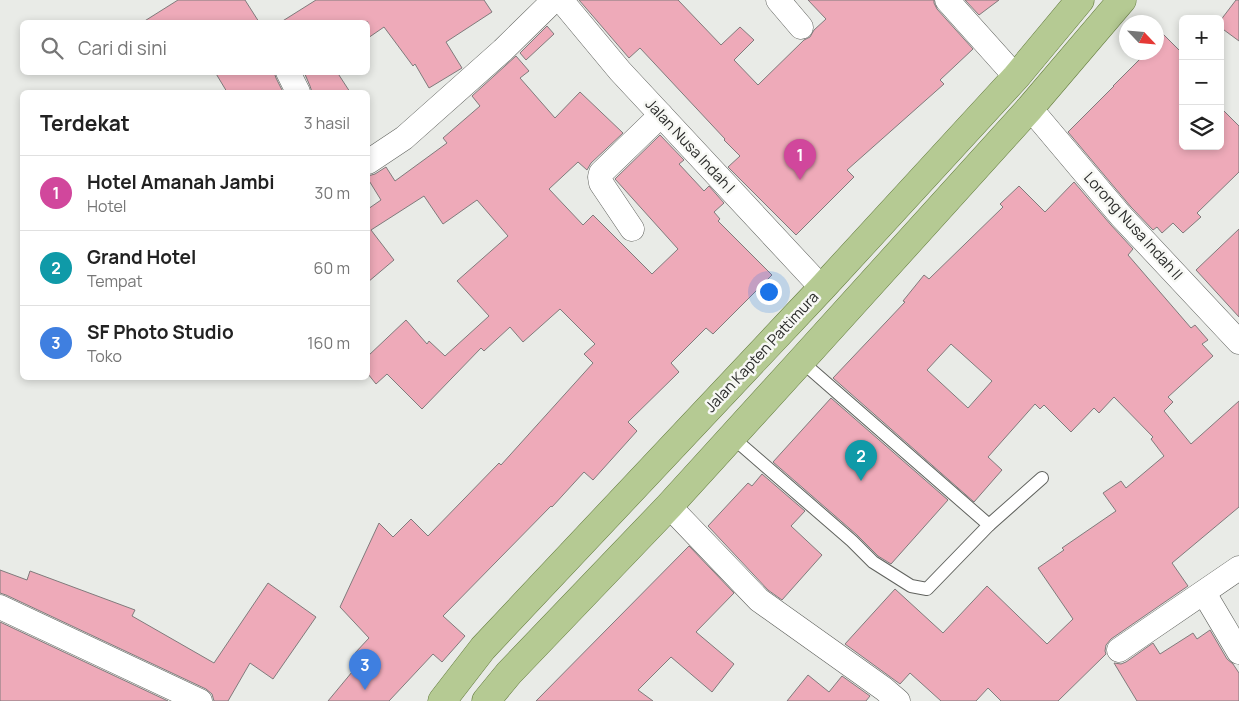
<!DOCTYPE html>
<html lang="id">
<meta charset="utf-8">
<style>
:root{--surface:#fff;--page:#f2f2f2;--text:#222;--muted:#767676;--line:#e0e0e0;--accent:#7c3aed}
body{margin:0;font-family:Manrope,sans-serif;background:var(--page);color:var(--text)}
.controls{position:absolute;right:15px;top:15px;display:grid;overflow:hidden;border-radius:8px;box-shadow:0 2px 8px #0003}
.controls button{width:45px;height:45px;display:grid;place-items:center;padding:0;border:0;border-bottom:1px solid var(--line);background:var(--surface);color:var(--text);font:25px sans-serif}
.compass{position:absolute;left:1119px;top:15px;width:45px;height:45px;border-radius:50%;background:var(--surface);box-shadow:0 2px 8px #0003;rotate:116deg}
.you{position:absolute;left:768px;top:291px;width:18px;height:18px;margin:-12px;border:4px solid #fff;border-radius:50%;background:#1a73e8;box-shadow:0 0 0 8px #1a73e833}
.badge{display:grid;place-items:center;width:32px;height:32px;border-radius:50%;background:var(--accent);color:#fff;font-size:16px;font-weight:700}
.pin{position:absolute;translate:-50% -41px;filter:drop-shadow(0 1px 2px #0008)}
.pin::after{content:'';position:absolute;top:26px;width:18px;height:15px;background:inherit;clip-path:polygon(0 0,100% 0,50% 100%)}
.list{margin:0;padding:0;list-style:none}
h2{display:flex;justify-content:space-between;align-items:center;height:65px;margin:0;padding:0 20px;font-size:21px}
h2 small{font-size:16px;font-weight:400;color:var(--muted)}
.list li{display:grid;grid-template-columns:32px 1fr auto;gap:15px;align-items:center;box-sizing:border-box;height:75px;padding:0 20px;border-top:1px solid var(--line)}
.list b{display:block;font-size:19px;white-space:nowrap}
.list p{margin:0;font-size:16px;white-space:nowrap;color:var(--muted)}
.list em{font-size:16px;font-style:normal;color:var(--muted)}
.icon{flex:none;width:28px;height:28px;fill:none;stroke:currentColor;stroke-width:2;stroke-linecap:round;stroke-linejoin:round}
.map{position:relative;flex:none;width:1239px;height:701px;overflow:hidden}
.search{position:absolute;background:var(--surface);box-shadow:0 2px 8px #0003;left:20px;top:20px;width:350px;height:55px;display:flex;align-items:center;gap:12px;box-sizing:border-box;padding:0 18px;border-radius:8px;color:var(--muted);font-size:19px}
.panel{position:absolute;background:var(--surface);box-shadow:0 2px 8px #0003;left:20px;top:90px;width:350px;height:290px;border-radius:8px}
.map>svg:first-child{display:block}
.building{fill:#eeaab9;stroke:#807b7c;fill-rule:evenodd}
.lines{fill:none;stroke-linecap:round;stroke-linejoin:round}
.service-casing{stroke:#60625e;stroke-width:14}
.minor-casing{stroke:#60625e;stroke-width:25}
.primary-casing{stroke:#647c3f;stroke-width:29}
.service{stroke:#fff;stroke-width:12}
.minor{stroke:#fff;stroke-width:24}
.primary{stroke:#b5ca93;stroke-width:28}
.labels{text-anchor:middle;stroke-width:5;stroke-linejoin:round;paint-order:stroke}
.street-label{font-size:15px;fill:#2a2b2a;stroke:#f7f8f4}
</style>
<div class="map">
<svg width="1239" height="701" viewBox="0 0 1239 701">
<rect width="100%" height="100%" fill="#e9ebe7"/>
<g class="building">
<path d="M178,0H245L259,22H143Z"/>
<path d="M316,0H484L492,12L446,42L462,68L429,88L415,64L413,66L384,27L368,38V22H281Z"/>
<path d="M579,0H678L721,45L740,27L754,40L734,60L758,85L804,40L810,37L814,30L826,19L808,0H934V3L937,9L973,49L940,80L944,84L847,170L854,177L796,235L728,167L740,156L724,140L725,139L640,48L629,58Z"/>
<path d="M965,0H999L979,15Z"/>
<path d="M1236,0H1239V41L1220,27V21Z"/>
<path d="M547,26L554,34L526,60L520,53Z"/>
<path d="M1156,27L1183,54V146H1220V107L1239,126V172L1197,213L1201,217L1183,233L1173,223L1162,233L1157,227L1153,230L1131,207L1068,132L1114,86H1113L1147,52H1156Z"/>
<path d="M516,56L529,71L520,78L555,118L580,92L623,133L591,163L587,170L578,162L549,189L583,225L593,215L652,274L678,249L615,179L660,135L684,160L679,164L704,191L709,186L724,203L714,212L720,219L718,221L772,275L713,334L706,328L671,363L679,372L628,422L637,431L593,480L584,472L552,507L551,506L443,616L465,636L442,662L433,654L389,701H328L362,660L355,653L369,638L340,607L379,523L393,537L411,519L428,536L499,463L501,465L593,363L584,354L595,344L560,309L523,342L510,327L484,351L481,348L422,409L387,374L376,384L368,374V356L406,320L427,344L429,341L445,356L489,316L457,281L508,236L477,200L443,224L424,196L371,230L394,260L368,282V209L381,200L368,179V176L375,174L386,167L395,181L447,143L443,138L480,106L472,96Z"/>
<path d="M215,72H274L276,78L283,92H227Z"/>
<path d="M304,72H337L350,92H312L310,86Z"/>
<path d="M1074,182L1111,225L1133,249L1128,255L1191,328L1195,325L1208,340L1202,344L1213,356L1168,397L1173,402L1164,411L1191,444L1239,401V507L1172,563L1188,586L1111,639L1106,645L1105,651L1106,654L1058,701H1001L988,688L976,701H941L910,673L900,684L845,644L895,589L943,633L987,586L1047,644L1073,619L1038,568L1064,550L1062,548L1116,511L1103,493L1121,481L1126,488L1164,456L1151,439L1153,437L1114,397L1099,413L1094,408L1071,432L1044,405L1040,409L1035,404L988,457L1002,470L974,502L833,378L905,302L903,301L924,275L929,279L1003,207L1000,204L1019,186L1045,212ZM951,344L992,381L968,408L927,370Z"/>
<path d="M1239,229V317L1196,270Z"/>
<path d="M831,398L948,500L891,564L878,556L857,535L773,462Z"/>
<path d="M762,474L805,511L791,526L822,555L782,600L768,590L708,526L748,483L752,486Z"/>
<path d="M689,546L734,593L696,632L734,664L712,692L671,657L638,690L653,701H536Z"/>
<path d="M0,570L27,580L30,571L135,610L132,616L214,663L268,583L316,617L273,679L250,663L228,701H214L212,694L206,689L6,595L0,593Z"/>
<path d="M0,622L168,701H0Z"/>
<path d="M1210,630L1227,659L1233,664L1239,673V701H1137L1114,663L1121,664L1126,662L1153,643L1160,654L1193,633L1197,639Z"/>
<path d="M808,675L829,692L842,676L870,696L866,701H787Z"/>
</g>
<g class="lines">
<g class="service-casing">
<g id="service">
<path d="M732,437L852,541L873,562L911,586L927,589L989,525L801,361"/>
<path d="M989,525L1042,478"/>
</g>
</g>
<g class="minor-casing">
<g id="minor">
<path d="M561,0L620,71L822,288"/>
<path d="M778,0L801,27"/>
<path d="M947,0L1016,77"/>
<path d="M288,72L298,92"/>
<path d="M1030,108L1121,216L1239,342"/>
<path d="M368,162L404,138L503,50L554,0"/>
<path d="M632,229L601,183L600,177L601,173L661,115"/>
<path d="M669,506L759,600L884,689L898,701"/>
<path d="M1204,593L1239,652"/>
<path d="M0,607L200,701"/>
<path d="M1119,650L1239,568"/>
</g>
</g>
<g class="primary-casing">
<g id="primary">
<path d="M442,701L483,648L822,288L1016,77L1080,0"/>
<path d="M486,701L509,673L669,506L801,361L1030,108L1122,0"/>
</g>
</g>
<use href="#service" class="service"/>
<use href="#minor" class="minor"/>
<use href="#primary" class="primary"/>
</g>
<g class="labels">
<g class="street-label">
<text transform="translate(690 146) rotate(47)" y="5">Jalan Nusa Indah I</text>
<text transform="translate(1133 226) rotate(48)" y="5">Lorong Nusa Indah II</text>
<text transform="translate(762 352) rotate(-47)" y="5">Jalan Kapten Pattimura</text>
</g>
</g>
</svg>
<div class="controls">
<button>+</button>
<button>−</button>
<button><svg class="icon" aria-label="layers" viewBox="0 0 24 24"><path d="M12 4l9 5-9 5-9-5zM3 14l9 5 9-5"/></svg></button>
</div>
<svg class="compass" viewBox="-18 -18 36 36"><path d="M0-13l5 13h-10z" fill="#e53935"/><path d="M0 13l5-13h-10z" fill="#767676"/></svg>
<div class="you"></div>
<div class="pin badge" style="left:800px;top:180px;background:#d1479c">1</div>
<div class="pin badge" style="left:861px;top:481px;background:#0f9aa8">2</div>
<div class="pin badge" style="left:365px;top:690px;background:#3f7fe0">3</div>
<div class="search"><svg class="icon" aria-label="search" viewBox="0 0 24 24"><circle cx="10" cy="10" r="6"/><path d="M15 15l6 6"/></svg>Cari di sini</div>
<section class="panel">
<h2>Terdekat<small>3 hasil</small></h2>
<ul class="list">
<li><span class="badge" style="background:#d1479c">1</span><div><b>Hotel Amanah Jambi</b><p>Hotel</p></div><em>30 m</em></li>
<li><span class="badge" style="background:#0f9aa8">2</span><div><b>Grand Hotel</b><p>Tempat</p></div><em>60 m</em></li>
<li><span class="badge" style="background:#3f7fe0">3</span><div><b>SF Photo Studio</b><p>Toko</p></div><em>160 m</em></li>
</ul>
</section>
</div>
